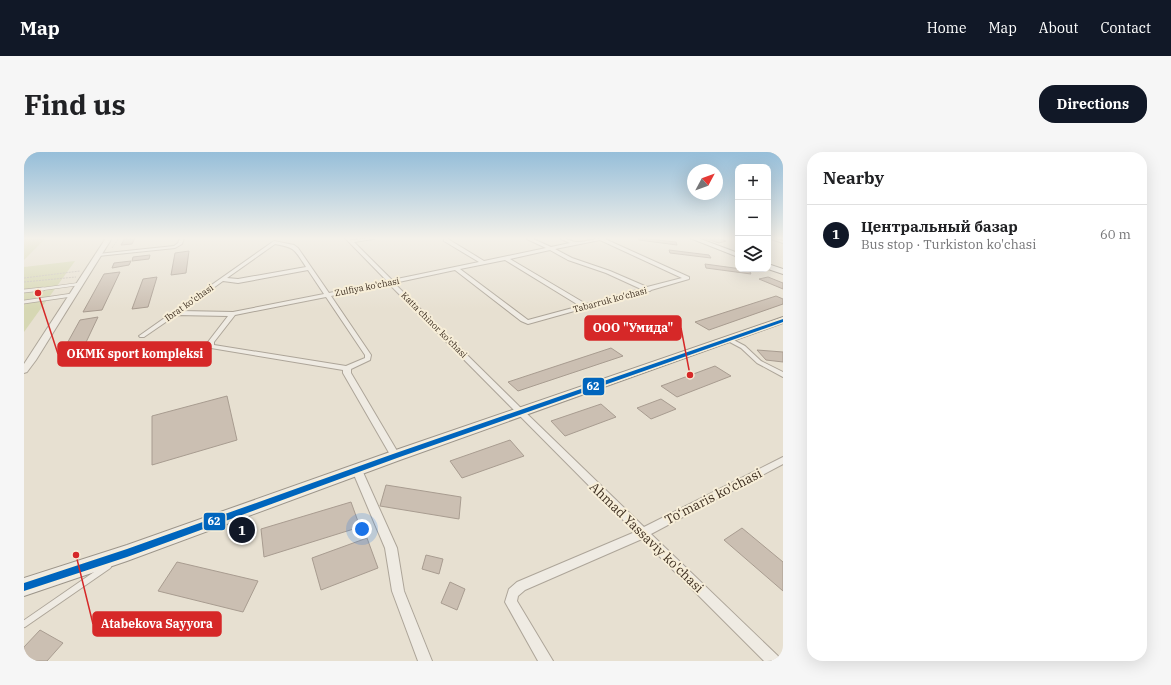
<!DOCTYPE html>
<meta charset="utf-8">
<style>
:root{--surface:#fff;--page:#f6f6f6;--text:#202124;--muted:#757577;--line:#e0e0e0;--accent:#111827}
body{margin:0;font-family:"IBM Plex Serif",serif;background:var(--page);color:var(--text)}
.controls{position:absolute;right:12px;top:12px;display:grid;overflow:hidden;border-radius:8px;box-shadow:0 4px 16px #0002}
.controls button{width:36px;height:36px;display:grid;place-items:center;padding:0;border:0;border-bottom:1px solid var(--line);background:var(--surface);color:var(--text);font:20px sans-serif}
.compass{position:absolute;left:663px;top:12px;width:36px;height:36px;border-radius:50%;background:var(--surface);box-shadow:0 4px 16px #0002;rotate:49deg}
.you{position:absolute;left:338px;top:377px;width:14px;height:14px;margin:-10px;border:3px solid #fff;border-radius:50%;background:#1a73e8;box-shadow:0 0 0 6px #1a73e833}
.badge{display:grid;place-items:center;width:26px;height:26px;border-radius:50%;background:var(--accent);color:#fff;font-size:13px;font-weight:700}
.pin{position:absolute;translate:-50% -50%;border:2px solid #fff;box-shadow:0 1px 4px #0006}
.list{margin:0;padding:0;list-style:none}
h2{display:flex;justify-content:space-between;align-items:center;height:52px;margin:0;padding:0 16px;font-size:17px}
h2 small{font-size:13px;font-weight:400;color:var(--muted)}
.list li{display:grid;grid-template-columns:26px 1fr auto;gap:12px;align-items:center;box-sizing:border-box;height:60px;padding:0 16px;border-top:1px solid var(--line)}
.list b{display:block;font-size:15px;white-space:nowrap}
.list p{margin:0;font-size:13px;white-space:nowrap;color:var(--muted)}
.list em{font-size:13px;font-style:normal;color:var(--muted)}
.icon{flex:none;width:22px;height:22px;fill:none;stroke:currentColor;stroke-width:2;stroke-linecap:round;stroke-linejoin:round}
.map{position:relative;flex:none;width:759px;height:509px;overflow:hidden;border-radius:16px}
header{display:flex;align-items:center;gap:24px;box-sizing:border-box;height:56px;padding:0 20px;background:var(--accent);color:#fff}
header strong{font-size:19px}
nav{display:flex;gap:22px;margin-inline-start:auto;font-size:14px}
.intro{display:flex;align-items:center;justify-content:space-between;box-sizing:border-box;height:96px;padding:0 24px}
h1{margin:0;font-size:28px}
.button{padding:10px 18px;border-radius:16px;background:var(--accent);color:#fff;font-size:14px;font-weight:700}
main{display:flex;gap:24px;padding:0 24px}
aside{flex:1;background:var(--surface);border-radius:16px;box-shadow:0 4px 16px #0002}
.map>svg:first-child{display:block}
.green{fill:#d6d7b3}
.building{fill:#cbbfb2;stroke:#a89c90}
.lines{fill:none;stroke-linecap:round;stroke-linejoin:round}
.service-far2-casing{stroke:#ada599;stroke-width:3.5}
.service-far1-casing{stroke:#ada599;stroke-width:4.5}
.service-casing{stroke:#ada599;stroke-width:8}
.minor-casing{stroke:#ada599;stroke-width:2}
.tertiary-casing{stroke:#ada599;stroke-width:2}
.secondary-casing{stroke:#9c958a;stroke-width:2}
.path{stroke:#c8c2b9;stroke-width:1;stroke-dasharray:2 1;stroke-linecap:butt}
.service-far2{stroke:#efebe3;stroke-width:2.5}
.service-far1{stroke:#efebe3;stroke-width:3}
.service{stroke:#efebe3;stroke-width:6}
.minor{fill:#efebe3;fill-rule:evenodd}
.tertiary{fill:#efebe3;fill-rule:evenodd}
.secondary{fill:#efebe3;fill-rule:evenodd}
.bus-1-casing{stroke:#f7eed8;stroke-width:3}
.bus-1{fill:#0065bd;fill-rule:evenodd}
.labels{text-anchor:middle;stroke-width:4;stroke-linejoin:round;paint-order:stroke}
.far-street-label{font-size:9px;fill:#3d2e20;stroke:#f7eed8}
.near-street-label{font-size:13px;fill:#3d2e20;stroke:#f7eed8}
.leader{fill:none;stroke:#d62828;stroke-width:1.5}
.callout-dot{fill:#d62828;stroke:#f7eed8;stroke-width:1.5}
.callout{fill:#d62828;stroke:#d62828;stroke-width:1.5}
.callout-label{font-size:12px;text-anchor:middle;font-weight:bold;fill:#fff}
.line-badge{stroke:#f7eed8;stroke-width:1.5}
.badge-label{font-size:11px;text-anchor:middle;font-weight:bold;fill:#fff}
</style>
<header>
<strong>Map</strong>
<nav><a>Home</a><a>Map</a><a>About</a><a>Contact</a></nav>
</header>
<div class="intro"><h1>Find us</h1><a class="button">Directions</a></div>
<main>
<div class="map">
<svg width="759" height="509" viewBox="0 0 759 509">
<rect width="100%" height="100%" fill="#e7e0d1"/>
<g class="green">
<path d="M0,86H22L0,108Z"/>
<path d="M51,109L0,180V115Z"/>
</g>
<g class="building">
<path d="M101,86H111L108,92L97,93Z"/>
<path d="M615,86L652,90L653,93L615,88Z"/>
<path d="M680,86H692L702,89L695,91Z"/>
<path d="M645,98L685,103L687,106L646,101Z"/>
<path d="M165,99L162,121L147,123L151,101Z"/>
<path d="M126,103L125,107L108,109L109,105Z"/>
<path d="M107,109L105,113L88,116L90,111Z"/>
<path d="M681,112L725,118L727,122L682,116Z"/>
<path d="M96,120L78,158L59,160L80,122Z"/>
<path d="M133,125L124,155L108,157L119,127Z"/>
<path d="M744,125L759,131V137L735,127Z"/>
<path d="M752,144L759,147V152L685,178L671,170Z"/>
<path d="M74,165L56,203L35,206L56,168Z"/>
<path d="M587,196L599,204L494,239L484,230Z"/>
<path d="M733,198L759,200V210L742,208Z"/>
<path d="M691,214L707,224L653,245L637,234Z"/>
<path d="M203,244L213,288L128,313V264Z"/>
<path d="M637,247L652,257L627,267L613,256Z"/>
<path d="M577,252L592,265L541,284L527,269Z"/>
<path d="M486,288L500,304L438,326L426,309Z"/>
<path d="M362,333L437,345L435,367L356,354Z"/>
<path d="M327,350L336,375L240,405L237,377Z"/>
<path d="M718,376L759,410V439L700,388Z"/>
<path d="M343,386L354,416L297,438L288,406Z"/>
<path d="M402,403L419,407L415,422L398,417Z"/>
<path d="M153,410L234,429L219,460L134,439Z"/>
<path d="M426,430L441,437L433,458L417,451Z"/>
<path d="M16,478L39,491L23,509H0V495Z"/>
</g>
<g class="lines">
<g class="service-far2-casing">
<path id="service-far2" d="M11,138L55,132"/>
</g>
<g class="service-far1-casing">
<g id="service-far1">
<path d="M0,139L19,137"/>
<path d="M0,150L48,143"/>
</g>
</g>
<g class="service-casing">
<path id="service" d="M0,472L84,414"/>
</g>
<g class="minor-casing">
<g id="minor">
<path d="M156,86H160L158,92L151,96L74,104L72,103L74,102L150,94L154,91Z"/>
<path d="M321,86H325L327,88L351,86L349,87L330,90L368,128L455,110L420,89V86H424V87L460,109L522,96L503,87V86H507L527,95L546,91L537,87V86C543,86 547,90 553,90C563,90 572,86 582,86L581,87L665,125V127L627,138L626,139H622L504,172L497,169L431,118L370,131L499,258L620,375L759,305V312L627,382L754,504L756,509H740L618,387L501,438L494,444L493,449L529,509H514L481,450L485,437L493,430L611,380L365,132L307,144L347,203L346,208L327,217V221L376,304L374,306L371,307L368,306L319,221V218L187,196L184,193V190L204,164L152,163L120,185H116L115,184L250,89L270,93L274,96L305,141L363,129ZM576,88L658,126L623,135L586,119L548,106L531,97ZM251,92C272,96 270,97 282,115L214,127L203,126ZM526,98L544,108L582,121L617,137L562,152L486,107ZM481,108L556,154L504,168L436,117ZM284,118L300,142L209,160L157,159L199,129L214,131ZM302,145L341,203V206L322,214L190,193V190L211,163Z"/>
<path d="M744,86H749L759,89V91Z"/>
<path d="M704,185L721,194L737,209L759,220V225L733,211L717,196L702,188L701,187Z"/>
<path d="M333,314L336,315L338,318L373,396L380,439L408,509H394L368,439L361,396L328,318L330,315Z"/>
</g>
</g>
<g class="tertiary-casing">
<path id="tertiary" d="M82,86H88L12,208L3,220L0,221V212Z"/>
</g>
<g class="secondary-casing">
<g id="secondary">
<path d="M666,86H674L714,101V105Z"/>
<path d="M744,112L759,117V122L744,117Z"/>
<path d="M759,165V171L376,308L103,409L0,444V426L103,393L366,300Z"/>
</g>
</g>
<g class="path">
<path d="M88,96L95,86"/>
<path d="M0,126L56,119"/>
<path d="M0,130L52,125"/>
</g>
<use href="#service-far2" class="service-far2"/>
<use href="#service-far1" class="service-far1"/>
<use href="#service" class="service"/>
<use href="#minor" class="minor"/>
<use href="#tertiary" class="tertiary"/>
<use href="#secondary" class="secondary"/>
<g class="bus-1-casing">
<path id="bus-1" d="M759,167V170L373,306L103,405L0,439V431L103,397L369,302Z"/>
</g>
<use href="#bus-1" class="bus-1"/>
</g>
<linearGradient id="sky" x2="0" y2="1"><stop stop-color="#96bed9"/><stop offset="0.55" stop-color="#f4f1ea"/><stop offset="1" stop-color="#f4f1ea" stop-opacity="0"/></linearGradient>
<rect width="759" height="157" fill="url(#sky)"/>
<g class="labels">
<g class="far-street-label">
<text transform="translate(343 135) rotate(-11)" y="3">Zulfiya ko'chasi</text>
<text transform="translate(586 148) rotate(-15)" y="3">Tabarruk ko'chasi</text>
<text transform="translate(165 151) rotate(-35)" y="3">Ibrat ko'chasi</text>
<text transform="translate(410 173) rotate(45)" y="3">Katta chinor ko'chasi</text>
</g>
<g class="near-street-label">
<text transform="translate(689 344) rotate(-27)" y="5">To‘maris ko'chasi</text>
<text transform="translate(623 385) rotate(44)" y="5">Ahmad Yassaviy ko'chasi</text>
</g>
</g>
<path class="leader" d="M666 223L657 176M14 141L34 202M52 403L69 472"/>
<g class="callout-dot">
<circle cx="666" cy="223" r="4"/>
<circle cx="14" cy="141" r="4"/>
<circle cx="52" cy="403" r="4"/>
</g>
<g class="callout">
<rect x="561" y="164" width="96" height="24" rx="4"/>
<rect x="34" y="190" width="153" height="24" rx="4"/>
<rect x="69" y="460" width="128" height="24" rx="4"/>
</g>
<g class="callout-label">
<text x="609" y="180">ООО "Умида"</text>
<text x="111" y="206">OKMK sport kompleksi</text>
<text x="133" y="476">Atabekova Sayyora</text>
</g>
<g class="line-badge">
<rect x="558" y="225" width="23" height="19" rx="4" fill="#0065bd"/>
<rect x="179" y="360" width="23" height="19" rx="4" fill="#0065bd"/>
</g>
<g class="badge-label">
<text x="569" y="238">62</text>
<text x="190" y="373">62</text>
</g>
</svg>
<div class="controls">
<button>+</button>
<button>−</button>
<button><svg class="icon" aria-label="layers" viewBox="0 0 24 24"><path d="M12 4l9 5-9 5-9-5zM3 14l9 5 9-5"/></svg></button>
</div>
<svg class="compass" viewBox="-18 -18 36 36"><path d="M0-13l5 13h-10z" fill="#e53935"/><path d="M0 13l5-13h-10z" fill="#757577"/></svg>
<div class="you"></div>
<div class="pin badge" style="left:218px;top:378px">1</div>
</div>
<aside>
<h2>Nearby<small></small></h2>
<ul class="list">
<li><span class="badge">1</span><div><b>Центральный базар</b><p>Bus stop · Turkiston ko'chasi</p></div><em>60 m</em></li>
</ul>
</aside>
</main>
